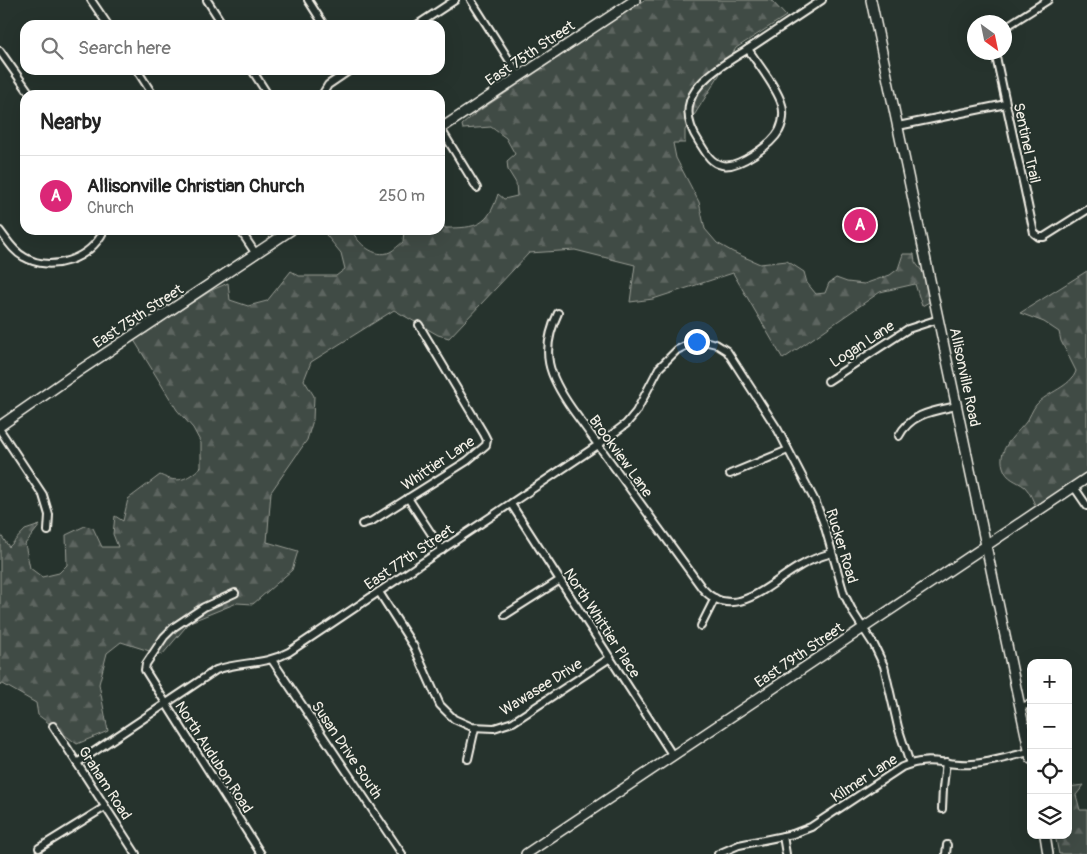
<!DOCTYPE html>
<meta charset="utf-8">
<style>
:root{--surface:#fff;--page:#f2f2f2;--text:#222;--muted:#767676;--line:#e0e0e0;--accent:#db2777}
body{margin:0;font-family:Pangolin,sans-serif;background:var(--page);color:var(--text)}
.controls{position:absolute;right:15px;bottom:15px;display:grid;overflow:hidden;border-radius:10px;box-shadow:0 5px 20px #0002}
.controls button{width:45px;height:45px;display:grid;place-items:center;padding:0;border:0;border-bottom:1px solid var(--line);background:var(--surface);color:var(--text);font:25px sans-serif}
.compass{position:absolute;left:967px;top:15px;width:45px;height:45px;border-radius:50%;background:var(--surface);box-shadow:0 5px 20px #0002;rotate:147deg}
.you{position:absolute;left:696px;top:341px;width:18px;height:18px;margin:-12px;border:4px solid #fff;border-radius:50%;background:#1a73e8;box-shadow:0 0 0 8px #1a73e833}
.badge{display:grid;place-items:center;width:32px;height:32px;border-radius:50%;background:var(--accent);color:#fff;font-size:16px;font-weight:700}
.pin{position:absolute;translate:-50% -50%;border:2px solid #fff;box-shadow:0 1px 5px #0006}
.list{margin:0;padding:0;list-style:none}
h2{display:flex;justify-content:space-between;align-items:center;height:65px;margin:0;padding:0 20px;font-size:21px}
h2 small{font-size:16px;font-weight:400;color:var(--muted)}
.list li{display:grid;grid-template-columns:32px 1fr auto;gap:15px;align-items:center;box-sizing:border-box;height:80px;padding:0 20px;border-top:1px solid var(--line)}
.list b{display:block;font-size:19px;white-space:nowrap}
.list p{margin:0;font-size:16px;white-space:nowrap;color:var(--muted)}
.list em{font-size:16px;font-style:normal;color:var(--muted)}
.icon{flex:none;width:28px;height:28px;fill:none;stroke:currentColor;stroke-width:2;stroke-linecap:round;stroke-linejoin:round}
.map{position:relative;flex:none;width:1087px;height:854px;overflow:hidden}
.search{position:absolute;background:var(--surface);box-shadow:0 5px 20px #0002;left:20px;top:20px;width:425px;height:55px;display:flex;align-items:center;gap:12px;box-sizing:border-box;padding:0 18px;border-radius:15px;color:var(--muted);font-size:19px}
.panel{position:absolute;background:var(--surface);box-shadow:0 5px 20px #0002;left:20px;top:90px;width:425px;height:145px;border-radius:15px}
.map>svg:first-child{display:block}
.forest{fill:url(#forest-firs);stroke:#9a9e96}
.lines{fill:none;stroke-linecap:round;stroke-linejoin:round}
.street-casing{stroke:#f4f1e8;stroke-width:10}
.secondary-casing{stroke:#f4f1e8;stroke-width:12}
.street{stroke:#26332d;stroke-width:6}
.secondary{stroke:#26332d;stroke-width:9}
.labels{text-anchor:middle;stroke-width:4;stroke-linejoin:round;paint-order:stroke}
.street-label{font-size:15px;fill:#f4f1e8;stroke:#26332d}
</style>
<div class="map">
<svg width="1087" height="854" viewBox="0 0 1087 854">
<defs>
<pattern id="forest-firs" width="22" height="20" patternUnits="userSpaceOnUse" patternTransform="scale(1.25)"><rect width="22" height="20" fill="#414b45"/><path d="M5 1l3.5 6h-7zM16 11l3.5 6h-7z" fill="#5d6560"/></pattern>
</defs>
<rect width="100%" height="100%" fill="#26332d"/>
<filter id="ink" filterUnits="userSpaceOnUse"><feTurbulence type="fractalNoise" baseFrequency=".02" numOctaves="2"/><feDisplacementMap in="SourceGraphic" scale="10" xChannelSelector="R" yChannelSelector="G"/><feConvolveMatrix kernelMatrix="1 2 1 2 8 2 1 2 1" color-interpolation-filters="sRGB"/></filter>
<g filter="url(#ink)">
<g class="forest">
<path d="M644,0H771L786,16L736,48L685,130V143H673L676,158L699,202L705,229L717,243L733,252L760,264L787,261L804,272L807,283L816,294L825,293L829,283L836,278L847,282L864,284L890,275L898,269L903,254H914L915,262L924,274L931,301L922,306L915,284L880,292L783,359L733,273L653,299L630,302L635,265L575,250L529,253L449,338L438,335L394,310L311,362L304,380L314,396L313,420L307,440L271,492L267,542L298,551L292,570L253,604L237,603L190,622L162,655L121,642L107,653L99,684L108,731L77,744L38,715L36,703L3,684L0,685V534L9,547L25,530L40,525L25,544L30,568L42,577L59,573L67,565L66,535L85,526L93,528L102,547H118L113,534L115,516L123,521L128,499L160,475C179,484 186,480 201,467V443L193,428L177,410L134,340L212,290L228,283L230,300L248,306L267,301L291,271L299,276H336L345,269L341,253L322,230H352C357,243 375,259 390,252C394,250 399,245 403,242L404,230H440V218L445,228C477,228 488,226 498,194L504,199L517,196L516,183L508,170L507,161L515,154L506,138L491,127L463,129L462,125L476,113Z"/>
<path d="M1087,271V474L1036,507C1033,501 1030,492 1025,487C1016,480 1007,480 1003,467C997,448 1016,435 1026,422C1030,417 1032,410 1036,405C1047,392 1071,387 1076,371L1061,341L1059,332L1044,322L1020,313Z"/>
<path d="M1084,785L1076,795L1080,810H1087V854H1059L1055,835H1068V787Z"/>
</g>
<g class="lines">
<g class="street-casing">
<g id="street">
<path d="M91,0L108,25"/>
<path d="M207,0L223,25"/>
<path d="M308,0L324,25"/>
<path d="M471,0L520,77"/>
<path d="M417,25L455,0"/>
<path d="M1004,28L1048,0"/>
<path d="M748,49C758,64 778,89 782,105C784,113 783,123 779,131C772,144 738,169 722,165C710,163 705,151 699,142C667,94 714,71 748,49Z"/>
<path d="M748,49L822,0"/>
<path d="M0,51L31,95"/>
<path d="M995,52L1034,233L1039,237H1044L1087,210"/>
<path d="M137,70L153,95"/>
<path d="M252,70L268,95"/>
<path d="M322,95L328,85L350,70"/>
<path d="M898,126L1006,104"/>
<path d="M441,129L477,188"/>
<path d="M240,230L256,254"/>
<path d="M0,231C7,240 13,251 24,257C51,273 91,259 104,230"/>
<path d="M558,313C539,353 549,376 572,409L702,588C733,624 771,582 800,566C810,560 821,556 832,553"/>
<path d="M828,381L908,329L939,319"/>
<path d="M0,430L43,495L49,515L48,531"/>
<path d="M899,436C911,413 934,411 957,406"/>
<path d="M730,474L788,450"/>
<path d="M1074,487L1087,506"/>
<path d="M408,498L442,550"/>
<path d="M511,504L673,756"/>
<path d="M362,524L372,521L467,461L486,445L487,440L484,434L419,325"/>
<path d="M379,592L414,647L440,705L454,719L472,727L494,728L513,722L610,658"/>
<path d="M235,593L204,607L174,627L164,637L146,664L145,670L261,854"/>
<path d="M505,615L560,580"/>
<path d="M701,626L715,598"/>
<path d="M272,660L402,854"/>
<path d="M1020,707L1031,704"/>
<path d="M53,726L136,854"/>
<path d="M468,759L475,728"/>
<path d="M77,763L216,670C241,661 263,666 289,652L598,445L626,424L636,412L659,368L677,350L691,343L704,341L716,344L727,351L778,430L816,503L824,524L844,594L854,614L874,645L884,666L898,727L910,764"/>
<path d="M942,809L943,788L946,762"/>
<path d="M783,836L786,854"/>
<path d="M39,848L105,807"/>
<path d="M718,854L739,845L793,834L811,827L902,767C930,755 945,766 972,764C991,763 1011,756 1029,752"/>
<path d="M946,854L947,845"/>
</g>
</g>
<g class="secondary-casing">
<g id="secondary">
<path d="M871,0L1031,759"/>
<path d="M440,129L635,0"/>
<path d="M0,426L79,371L291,230"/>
<path d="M1045,835L1048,854"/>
<path d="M526,854L1087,478"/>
</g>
</g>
<use href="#street" class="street"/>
<use href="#secondary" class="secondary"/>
</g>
</g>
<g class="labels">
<g class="street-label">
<text transform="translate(530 53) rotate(-34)" y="5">East 75th Street</text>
<text transform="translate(1027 143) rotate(78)" y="5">Sentinel Trail</text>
<text transform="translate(138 316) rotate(-33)" y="5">East 75th Street</text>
<text transform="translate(862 344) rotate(-33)" y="5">Logan Lane</text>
<text transform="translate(965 377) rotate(78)" y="5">Allisonville Road</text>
<text transform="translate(621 456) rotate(54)" y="5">Brookview Lane</text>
<text transform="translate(438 463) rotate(-34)" y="5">Whittier Lane</text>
<text transform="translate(842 546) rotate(73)" y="5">Rucker Road</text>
<text transform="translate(409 557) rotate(-34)" y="5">East 77th Street</text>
<text transform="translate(602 623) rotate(57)" y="5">North Whittier Place</text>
<text transform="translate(799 655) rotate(-34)" y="5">East 79th Street</text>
<text transform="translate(541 687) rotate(-32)" y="5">Wawasee Drive</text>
<text transform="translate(347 750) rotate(56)" y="5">Susan Drive South</text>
<text transform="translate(214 757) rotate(57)" y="5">North Audubon Road</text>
<text transform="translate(864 778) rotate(-33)" y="5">Kilmer Lane</text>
<text transform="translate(105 783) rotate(57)" y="5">Graham Road</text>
</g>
</g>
</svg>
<div class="controls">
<button>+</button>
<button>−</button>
<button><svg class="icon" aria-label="locate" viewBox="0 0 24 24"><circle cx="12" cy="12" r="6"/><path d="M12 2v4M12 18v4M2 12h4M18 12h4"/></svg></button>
<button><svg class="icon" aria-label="layers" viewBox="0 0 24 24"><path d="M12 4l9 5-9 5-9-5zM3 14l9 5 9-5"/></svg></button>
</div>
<svg class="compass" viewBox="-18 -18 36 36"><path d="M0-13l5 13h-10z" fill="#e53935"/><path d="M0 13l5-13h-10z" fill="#767676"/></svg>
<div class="you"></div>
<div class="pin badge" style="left:860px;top:225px">A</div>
<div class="search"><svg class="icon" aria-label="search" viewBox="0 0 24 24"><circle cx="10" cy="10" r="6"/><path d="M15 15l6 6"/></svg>Search here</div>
<section class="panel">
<h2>Nearby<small></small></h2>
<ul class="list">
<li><span class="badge">A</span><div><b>Allisonville Christian Church</b><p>Church</p></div><em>250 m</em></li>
</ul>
</section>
</div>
